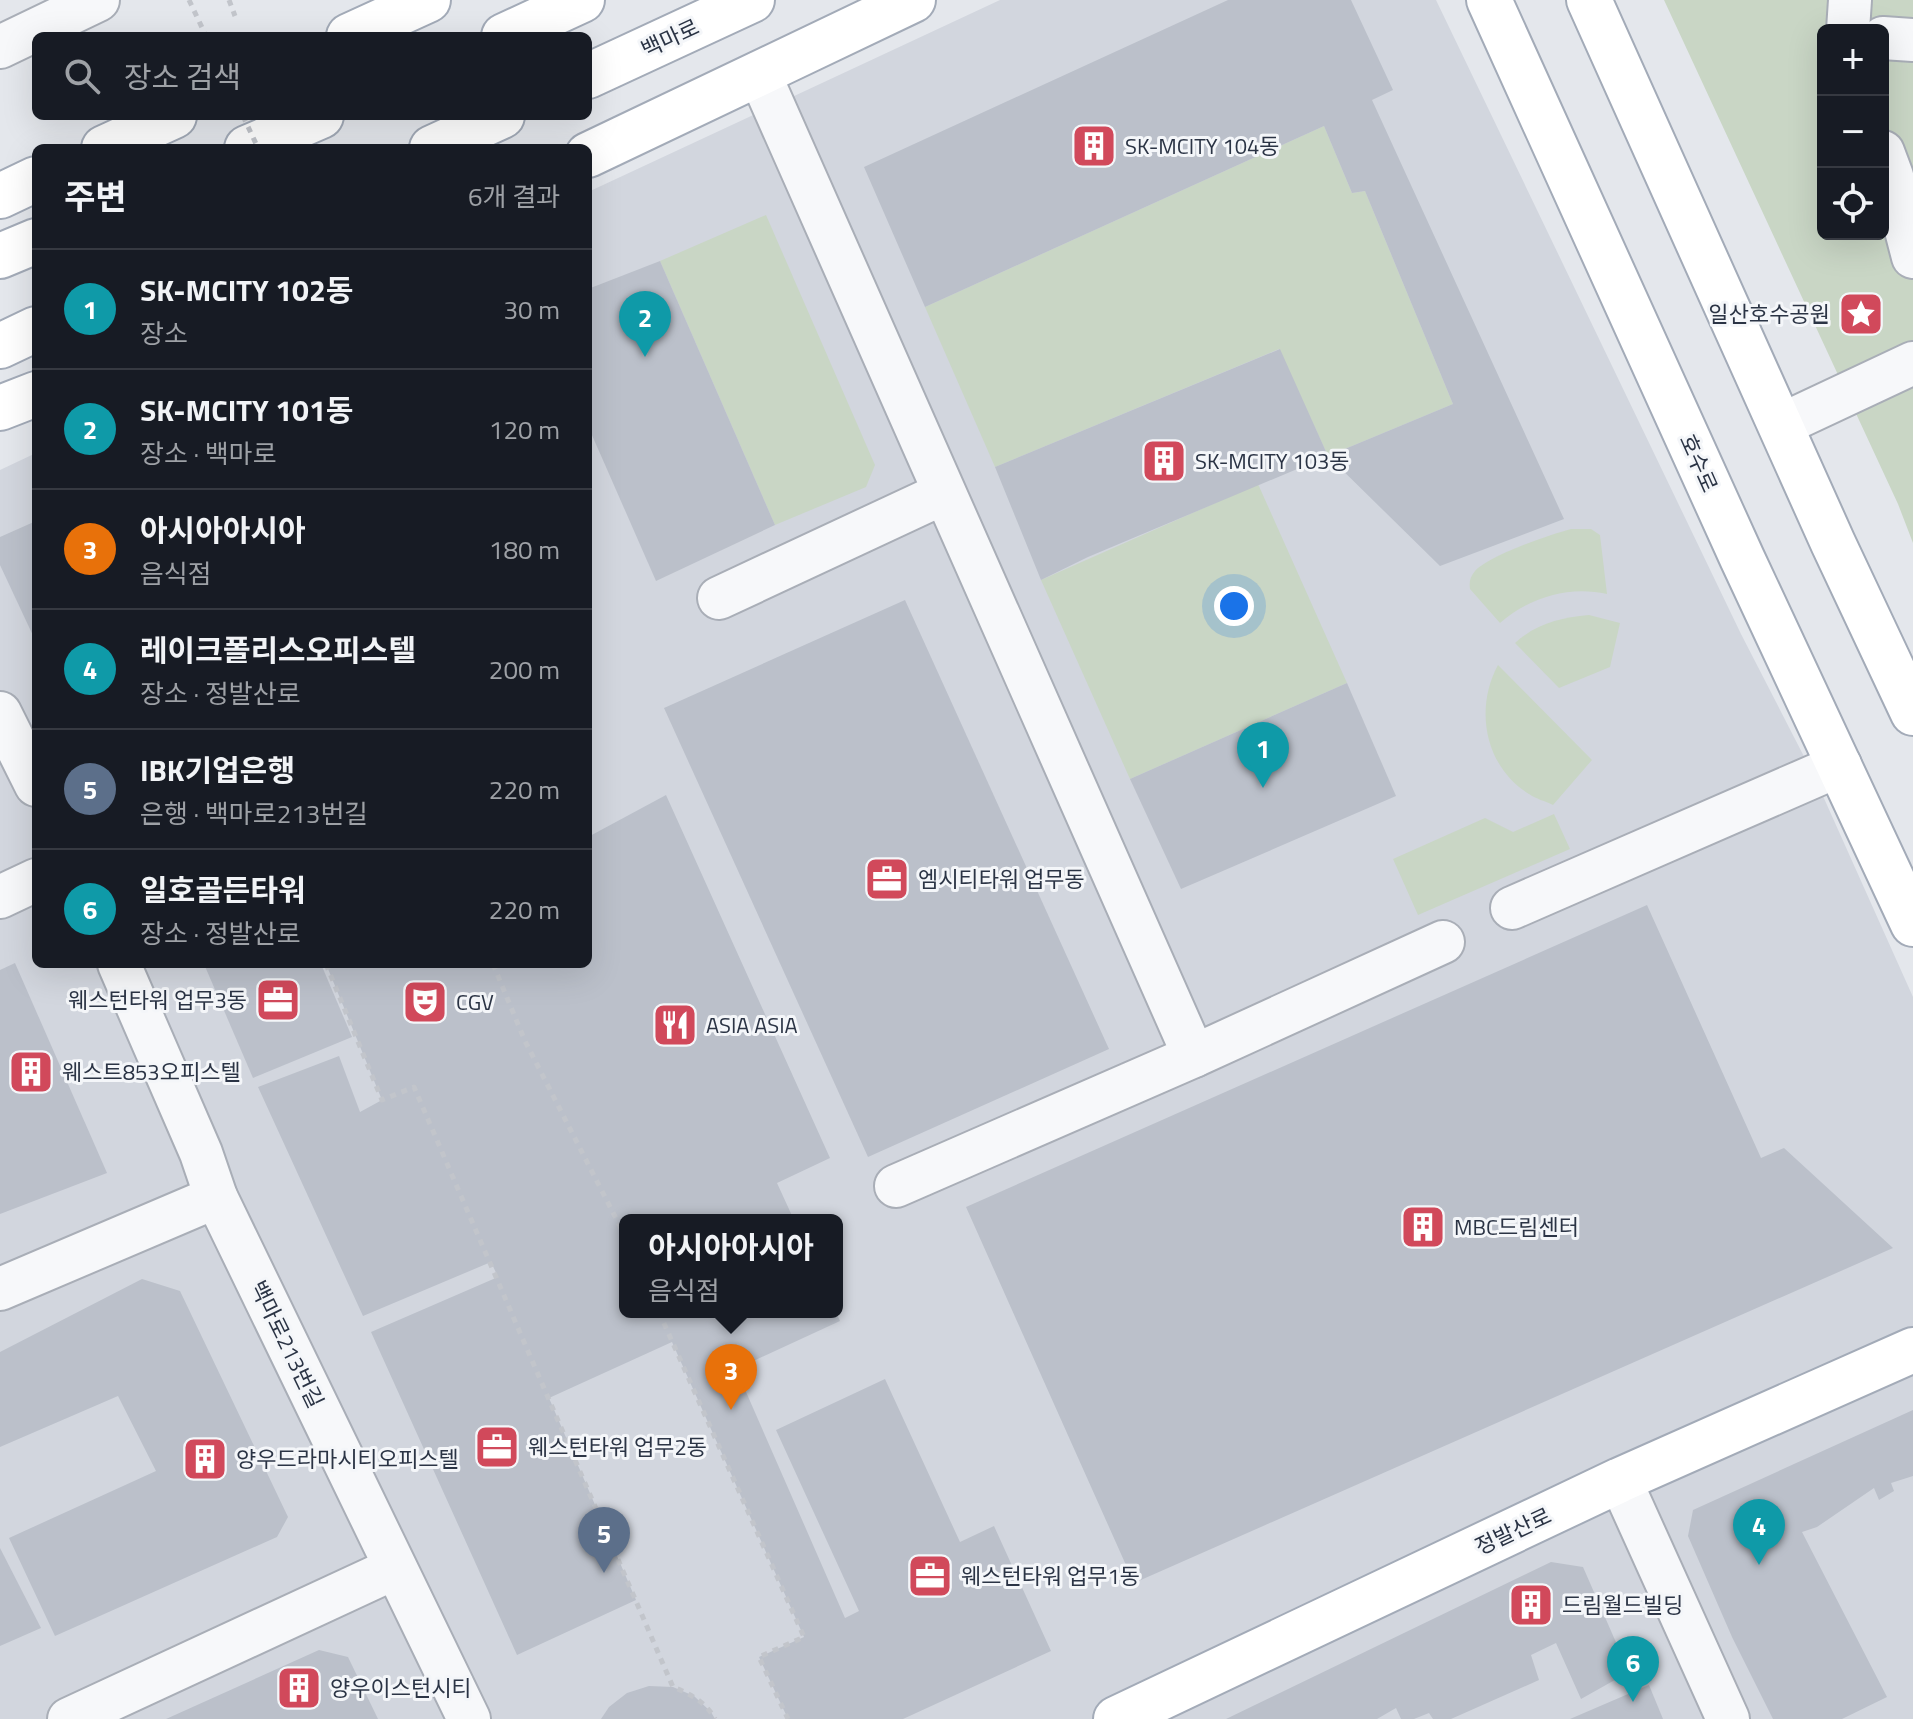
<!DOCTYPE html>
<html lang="ko">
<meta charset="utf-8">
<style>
:root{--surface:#171b24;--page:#20242c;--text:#f1f3f6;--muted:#9ea1a6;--line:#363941;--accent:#d93025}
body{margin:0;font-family:"Titillium Web","Noto Sans KR",sans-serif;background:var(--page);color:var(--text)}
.controls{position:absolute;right:24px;top:24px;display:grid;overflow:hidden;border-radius:12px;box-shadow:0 8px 32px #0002}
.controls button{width:72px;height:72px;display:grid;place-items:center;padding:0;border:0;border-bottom:2px solid var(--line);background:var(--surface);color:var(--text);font:40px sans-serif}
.you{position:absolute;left:1234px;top:606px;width:28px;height:28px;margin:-20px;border:6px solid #fff;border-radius:50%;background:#1a73e8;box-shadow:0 0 0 12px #1a73e833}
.badge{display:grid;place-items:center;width:52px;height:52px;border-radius:50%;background:var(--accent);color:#fff;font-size:26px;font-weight:700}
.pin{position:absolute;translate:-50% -66px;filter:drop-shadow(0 2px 4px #0008)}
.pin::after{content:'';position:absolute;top:42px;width:28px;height:24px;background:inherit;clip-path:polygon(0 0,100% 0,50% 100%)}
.popup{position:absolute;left:619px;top:1214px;width:224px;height:104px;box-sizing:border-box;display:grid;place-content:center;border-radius:12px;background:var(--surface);filter:drop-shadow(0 2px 6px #0005);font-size:26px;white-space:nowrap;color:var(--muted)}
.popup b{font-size:30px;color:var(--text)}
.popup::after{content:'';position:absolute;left:50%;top:100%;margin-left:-16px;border:16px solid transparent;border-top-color:var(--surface)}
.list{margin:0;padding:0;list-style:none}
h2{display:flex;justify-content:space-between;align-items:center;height:104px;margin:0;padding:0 32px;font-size:34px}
h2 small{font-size:26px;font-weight:400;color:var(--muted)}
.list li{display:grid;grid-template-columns:52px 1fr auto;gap:24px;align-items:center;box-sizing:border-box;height:120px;padding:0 32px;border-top:2px solid var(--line)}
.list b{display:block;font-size:30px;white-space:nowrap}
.list p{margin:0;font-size:26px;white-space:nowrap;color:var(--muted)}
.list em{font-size:26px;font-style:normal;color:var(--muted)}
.icon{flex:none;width:44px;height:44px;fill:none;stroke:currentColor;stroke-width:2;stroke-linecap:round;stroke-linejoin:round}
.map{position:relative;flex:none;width:1913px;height:1719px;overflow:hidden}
.search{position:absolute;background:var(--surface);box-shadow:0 8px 32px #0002;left:32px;top:32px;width:560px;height:88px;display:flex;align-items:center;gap:20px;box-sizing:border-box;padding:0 28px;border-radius:12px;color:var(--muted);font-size:30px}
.panel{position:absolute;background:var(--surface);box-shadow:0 8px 32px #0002;left:32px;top:144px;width:560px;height:824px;border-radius:12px}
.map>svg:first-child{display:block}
.built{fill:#d2d6de;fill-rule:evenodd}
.green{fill:#c9d6c5;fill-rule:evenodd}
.building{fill:#bbc0ca}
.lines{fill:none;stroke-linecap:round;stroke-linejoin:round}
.minor-casing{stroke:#a9aeb7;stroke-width:46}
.major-casing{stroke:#a3abb8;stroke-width:48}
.path{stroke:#c2c5cb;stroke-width:5;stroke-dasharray:6 6;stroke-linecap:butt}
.minor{stroke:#f7f8fa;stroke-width:42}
.major{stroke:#fff;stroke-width:44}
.path-bridge{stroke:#c2c5cb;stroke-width:5;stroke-dasharray:6 6;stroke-linecap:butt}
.labels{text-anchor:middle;stroke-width:6;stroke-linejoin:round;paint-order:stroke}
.street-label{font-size:22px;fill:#2b3445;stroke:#f4f6f9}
.poi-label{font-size:22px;fill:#2b3445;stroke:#f4f6f9;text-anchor:start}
</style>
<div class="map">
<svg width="1913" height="1719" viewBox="0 0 1913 1719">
<rect width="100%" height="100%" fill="#e4e7ec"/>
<path class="built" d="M1000,0H1436L1741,634L1814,776L1913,997V1719H0V470L36,453V964H588V192ZM625,1220H837V1312H625Z"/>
<g class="green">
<path d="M1664,0H1913V543L1898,504ZM1823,30H1883V234H1823Z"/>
<path d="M1324,126L1352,193L1365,191L1453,404L1328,456L1279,349L995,467L925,307Z"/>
<path d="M766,215L875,465L866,487L775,525L660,261Z"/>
<path d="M1258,484L1347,683L1130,779L1041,580Z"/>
<path d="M1571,529H1591L1600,535L1607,594C1568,585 1529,598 1500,623L1470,589C1469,582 1470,577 1475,571C1490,555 1549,535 1571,529Z"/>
<path d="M1589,615L1620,623L1610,667L1559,688L1515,643C1537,623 1560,618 1589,615Z"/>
<path d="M1498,665L1592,760L1553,805C1545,801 1536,799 1529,794C1485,767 1474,709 1498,665Z"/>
<path d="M1554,814L1570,849L1418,915L1393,859L1485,818L1513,832Z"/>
</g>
<g class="building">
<path d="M1228,0H1351L1393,90L1372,100L1564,519L1440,566L1328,456L1453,404L1365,191L1352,193L1324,126L925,307L864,167Z"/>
<path d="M660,261L775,525L656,581L588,426V289Z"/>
<path d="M1280,349L1328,456L1088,557L1041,580L995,467Z"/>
<path d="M36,521V642L0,565V537Z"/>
<path d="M905,600L1109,1049L868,1157L664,708Z"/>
<path d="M1347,683L1396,796L1181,889L1130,779Z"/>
<path d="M666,795L830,1158L777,1183L794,1220H625V1312H836L840,1321L736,1369L845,1618L859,1611L776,1430L885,1379L960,1542L994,1526L1051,1651L903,1719H788L759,1657L804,1637L672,1342L549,1398L636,1600L517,1655L371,1332L498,1277L491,1262L363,1316L258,1087L339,1056L360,1112L382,1100L326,964H588V837Z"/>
<path d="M1647,905L1761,1158L1784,1148L1893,1248L1134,1583L966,1207Z"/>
<path d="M15,963L107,1173L0,1214V970Z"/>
<path d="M204,964H321L352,1037L253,1078Z"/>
<path d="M142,1279L180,1291L288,1517L277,1537L55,1636L9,1538L156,1471L118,1396L0,1447V1352Z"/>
<path d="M1913,1410V1476L1891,1483L1894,1491L1879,1500L1874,1488L1817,1527L1802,1532L1887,1697L1842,1719H1773L1732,1637L1688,1536L1693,1510Z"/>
<path d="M0,1548L41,1628L0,1646Z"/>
<path d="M1551,1562L1583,1567L1629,1672L1581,1699L1556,1643L1531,1655L1539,1680L1451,1719H1433L1429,1713L1414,1719H1401L1396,1708L1377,1719H1226Z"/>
<path d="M319,1650L348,1657L378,1719H166Z"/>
<path d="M1649,1685L1663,1719H1570Z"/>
<path d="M649,1686L673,1687L694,1696L711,1712L715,1719H601L609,1707L627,1693Z"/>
</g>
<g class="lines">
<g class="minor-casing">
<g id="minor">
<path d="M1848,30L1850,0"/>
<path d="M1883,38L1913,40"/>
<path d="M0,47L98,0"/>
<path d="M759,73L1194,1056L896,1186"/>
<path d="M1883,152L1892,176L1913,257"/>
<path d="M1781,425L1913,363"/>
<path d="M719,598L944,493"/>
<path d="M0,713L36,785"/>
<path d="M0,897L36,880"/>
<path d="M1512,908L1840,765"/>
<path d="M119,964L201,1153L216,1197L469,1719"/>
<path d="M1194,1056L1443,942"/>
<path d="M0,1289L216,1197"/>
<path d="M1620,1480L1728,1719"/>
<path d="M69,1719L395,1568"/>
</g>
</g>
<g class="major-casing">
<g id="major">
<path d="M1489,0L1742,558L1913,924"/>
<path d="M1589,0L1833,543L1913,713"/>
<path d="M349,36L428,0"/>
<path d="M504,36L582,0"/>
<path d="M588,76L752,0"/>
<path d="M104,148L174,116"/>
<path d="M247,148L321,116"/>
<path d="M432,148L502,116"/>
<path d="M588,155L913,0"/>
<path d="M0,196L36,179"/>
<path d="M0,256L36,241"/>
<path d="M0,346L36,329"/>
<path d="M0,408L36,394"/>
<path d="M1116,1719L1620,1480L1913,1350"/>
</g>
</g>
<g class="path">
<path d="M189,0L206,36"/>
<path d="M229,0L235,16"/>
<path d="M326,964L382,1100L414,1087L673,1687C690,1694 706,1702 715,1719"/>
<path d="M493,964L525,1041L625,1236"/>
<path d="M659,1312L804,1637L759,1657L788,1719"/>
</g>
<use href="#minor" class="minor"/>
<use href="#major" class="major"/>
<path class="path-bridge" d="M243,116L258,148"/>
</g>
<defs>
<g id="building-square" transform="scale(2.3)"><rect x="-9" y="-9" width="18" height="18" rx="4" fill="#d1495b" stroke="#f4f6f9"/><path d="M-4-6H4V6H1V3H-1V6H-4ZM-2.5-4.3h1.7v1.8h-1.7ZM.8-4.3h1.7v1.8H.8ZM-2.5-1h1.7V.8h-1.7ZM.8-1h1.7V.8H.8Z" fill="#fff"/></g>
<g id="sight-square" transform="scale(2.3)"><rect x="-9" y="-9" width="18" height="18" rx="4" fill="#d1495b" stroke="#f4f6f9"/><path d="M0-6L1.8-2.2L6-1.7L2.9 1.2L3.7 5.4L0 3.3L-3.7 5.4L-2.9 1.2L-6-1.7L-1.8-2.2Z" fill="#fff"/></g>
<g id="office-square" transform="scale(2.3)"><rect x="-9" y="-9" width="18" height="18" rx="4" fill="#d1495b" stroke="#f4f6f9"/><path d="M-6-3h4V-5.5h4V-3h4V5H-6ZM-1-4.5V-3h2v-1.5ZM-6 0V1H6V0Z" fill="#fff"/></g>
<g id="theatre-square" transform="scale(2.3)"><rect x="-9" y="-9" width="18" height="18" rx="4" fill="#d1495b" stroke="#f4f6f9"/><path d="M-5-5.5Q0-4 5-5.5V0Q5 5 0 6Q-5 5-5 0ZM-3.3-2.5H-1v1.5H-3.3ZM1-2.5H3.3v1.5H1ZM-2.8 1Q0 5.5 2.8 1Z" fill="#fff"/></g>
<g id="restaurant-square" transform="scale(2.3)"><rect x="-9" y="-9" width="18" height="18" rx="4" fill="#d1495b" stroke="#f4f6f9"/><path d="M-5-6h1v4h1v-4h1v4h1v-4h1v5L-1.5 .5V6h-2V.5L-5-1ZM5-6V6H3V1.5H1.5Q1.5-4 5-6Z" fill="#fff"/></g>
</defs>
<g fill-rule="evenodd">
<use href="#building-square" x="1094" y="146"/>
<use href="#sight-square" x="1861" y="314"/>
<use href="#building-square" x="1164" y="461"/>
<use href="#office-square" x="887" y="879"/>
<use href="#office-square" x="278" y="1000"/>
<use href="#theatre-square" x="425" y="1002"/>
<use href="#restaurant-square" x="675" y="1025"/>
<use href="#building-square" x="31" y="1072"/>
<use href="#building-square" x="1423" y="1227"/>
<use href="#office-square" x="497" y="1447"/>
<use href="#building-square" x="205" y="1459"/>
<use href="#office-square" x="930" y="1576"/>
<use href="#building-square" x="1531" y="1605"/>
<use href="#building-square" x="299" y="1688"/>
</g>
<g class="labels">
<g class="street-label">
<text transform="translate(670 38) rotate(-25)" y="8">백마로</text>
<text transform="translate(1699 463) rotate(66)" y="8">호수로</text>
<text transform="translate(287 1344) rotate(64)" y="8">백마로213번길</text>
<text transform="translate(1513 1531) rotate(-25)" y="8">정발산로</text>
</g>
<g class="poi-label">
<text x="1125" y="154">SK-MCITY 104동</text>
<text x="1830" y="322" text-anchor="end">일산호수공원</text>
<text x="1195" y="469">SK-MCITY 103동</text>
<text x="918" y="887">엠시티타워 업무동</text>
<text x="247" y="1008" text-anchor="end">웨스턴타워 업무3동</text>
<text x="456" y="1010">CGV</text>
<text x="706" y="1033">ASIA ASIA</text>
<text x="62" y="1080">웨스트853오피스텔</text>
<text x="1454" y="1235">MBC드림센터</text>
<text x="528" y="1455">웨스턴타워 업무2동</text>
<text x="236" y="1467">양우드라마시티오피스텔</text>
<text x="961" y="1584">웨스턴타워 업무1동</text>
<text x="1562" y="1613">드림월드빌딩</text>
<text x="330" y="1696">양우이스턴시티</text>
</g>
</g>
</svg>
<div class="controls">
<button>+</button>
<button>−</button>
<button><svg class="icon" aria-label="locate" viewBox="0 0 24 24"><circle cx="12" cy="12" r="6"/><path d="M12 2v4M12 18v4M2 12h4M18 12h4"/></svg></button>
</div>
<div class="you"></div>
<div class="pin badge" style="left:1263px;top:788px;background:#0f9aa8">1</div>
<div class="pin badge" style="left:645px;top:357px;background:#0f9aa8">2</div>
<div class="pin badge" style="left:731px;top:1410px;background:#e8710a">3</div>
<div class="popup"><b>아시아아시아</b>음식점</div>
<div class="pin badge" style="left:1759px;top:1565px;background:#0f9aa8">4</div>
<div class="pin badge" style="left:604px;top:1573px;background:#5c6f8a">5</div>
<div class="pin badge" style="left:1633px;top:1702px;background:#0f9aa8">6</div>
<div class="search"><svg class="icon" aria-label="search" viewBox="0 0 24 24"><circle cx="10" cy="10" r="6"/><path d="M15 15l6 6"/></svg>장소 검색</div>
<section class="panel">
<h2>주변<small>6개 결과</small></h2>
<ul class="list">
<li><span class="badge" style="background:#0f9aa8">1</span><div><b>SK-MCITY 102동</b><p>장소</p></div><em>30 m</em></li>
<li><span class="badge" style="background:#0f9aa8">2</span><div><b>SK-MCITY 101동</b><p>장소 · 백마로</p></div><em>120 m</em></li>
<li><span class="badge" style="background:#e8710a">3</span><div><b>아시아아시아</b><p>음식점</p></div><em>180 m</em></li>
<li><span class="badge" style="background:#0f9aa8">4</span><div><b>레이크폴리스오피스텔</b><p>장소 · 정발산로</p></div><em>200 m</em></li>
<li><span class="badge" style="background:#5c6f8a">5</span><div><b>IBK기업은행</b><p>은행 · 백마로213번길</p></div><em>220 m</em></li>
<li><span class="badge" style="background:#0f9aa8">6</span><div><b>일호골든타워</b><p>장소 · 정발산로</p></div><em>220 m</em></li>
</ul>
</section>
</div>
